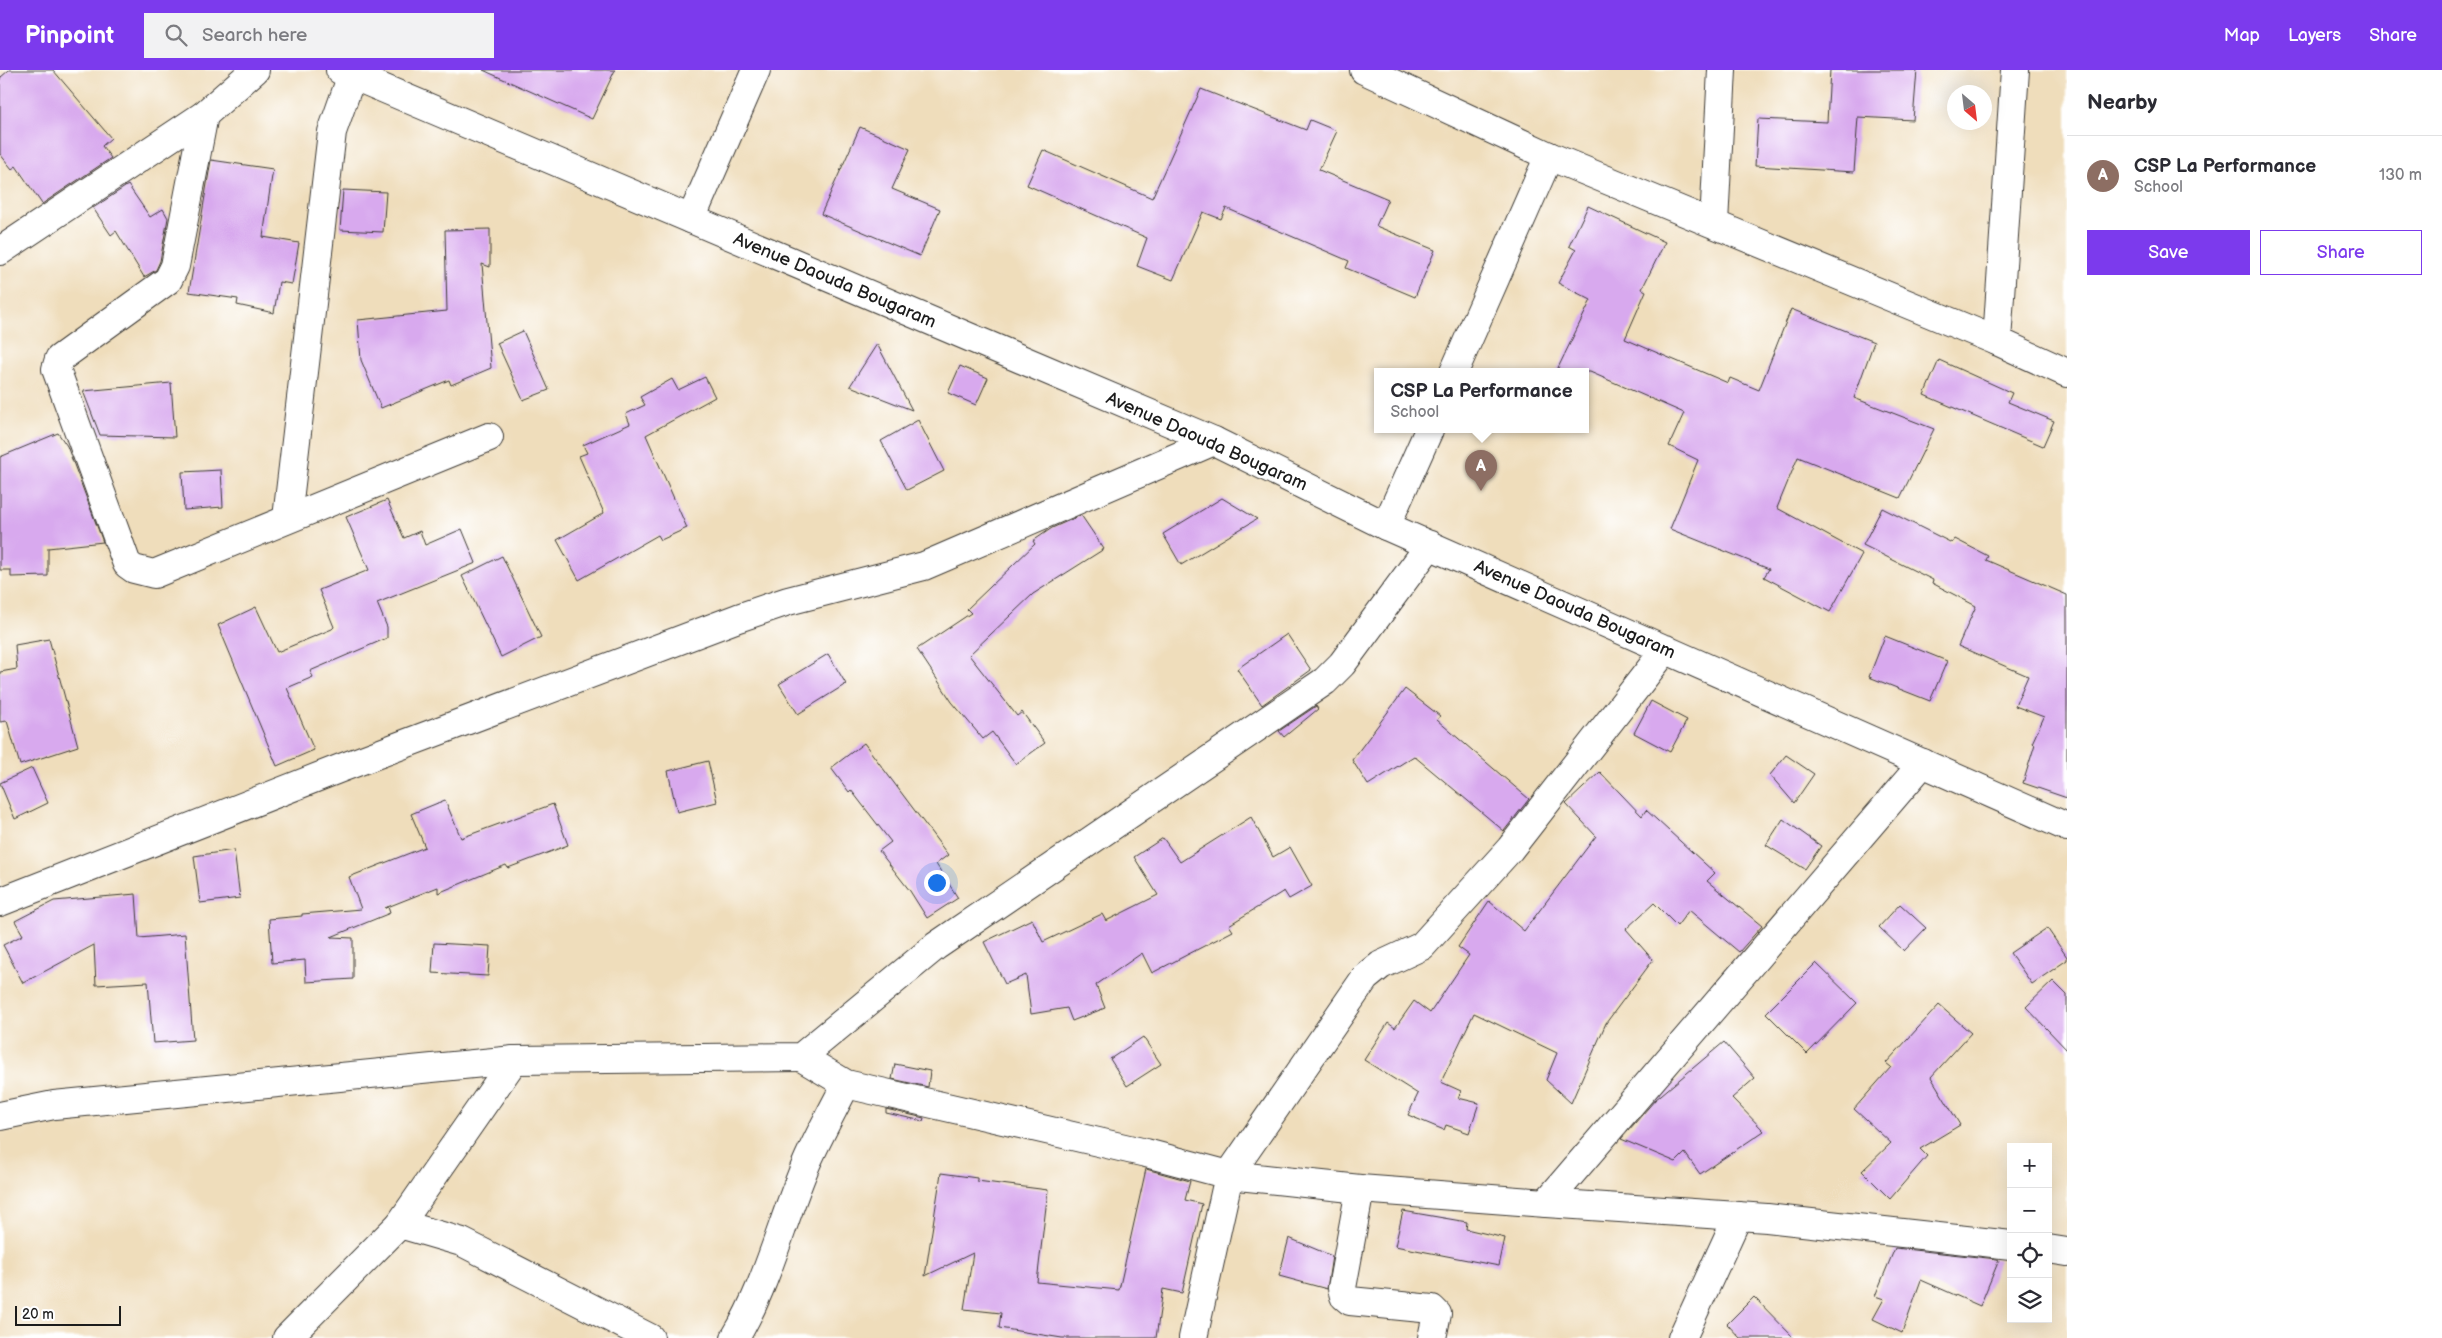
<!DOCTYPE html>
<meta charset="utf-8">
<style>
:root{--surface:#fff;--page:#f2f2f3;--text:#2b2b33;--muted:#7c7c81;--line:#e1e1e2;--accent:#7c3aed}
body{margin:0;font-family:"Balsamiq Sans",sans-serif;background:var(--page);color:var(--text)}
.controls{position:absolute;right:15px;bottom:15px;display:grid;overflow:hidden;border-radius:0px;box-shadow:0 5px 20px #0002}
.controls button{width:45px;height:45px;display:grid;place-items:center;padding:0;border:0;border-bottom:1px solid var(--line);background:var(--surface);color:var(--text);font:25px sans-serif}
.compass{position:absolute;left:1947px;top:15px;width:45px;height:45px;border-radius:50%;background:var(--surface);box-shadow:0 5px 20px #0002;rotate:152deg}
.scale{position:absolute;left:15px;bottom:12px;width:106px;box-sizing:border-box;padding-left:5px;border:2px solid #1c1c1c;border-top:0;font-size:14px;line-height:18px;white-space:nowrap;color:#1c1c1c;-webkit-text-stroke:4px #fff;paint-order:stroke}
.you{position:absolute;left:936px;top:812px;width:18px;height:18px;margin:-12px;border:4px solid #fff;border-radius:50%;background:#1a73e8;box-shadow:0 0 0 8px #1a73e833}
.badge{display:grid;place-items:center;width:32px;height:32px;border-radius:50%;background:var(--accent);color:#fff;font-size:16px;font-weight:700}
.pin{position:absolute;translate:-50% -41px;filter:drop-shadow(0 1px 2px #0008)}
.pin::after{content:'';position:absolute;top:26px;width:18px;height:15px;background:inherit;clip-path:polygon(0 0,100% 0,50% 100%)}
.popup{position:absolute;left:1374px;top:298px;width:215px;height:65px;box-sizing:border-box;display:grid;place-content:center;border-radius:0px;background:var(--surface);filter:drop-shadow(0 1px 4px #0005);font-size:16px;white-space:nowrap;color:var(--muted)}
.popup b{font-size:19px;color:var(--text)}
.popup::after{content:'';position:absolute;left:50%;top:100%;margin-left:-10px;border:10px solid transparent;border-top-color:var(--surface)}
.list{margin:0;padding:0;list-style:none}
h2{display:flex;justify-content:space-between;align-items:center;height:65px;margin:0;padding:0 20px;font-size:21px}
h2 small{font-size:16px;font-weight:400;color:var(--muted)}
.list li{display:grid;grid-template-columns:32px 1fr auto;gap:15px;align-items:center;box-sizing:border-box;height:80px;padding:0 20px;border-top:1px solid var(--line)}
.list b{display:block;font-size:19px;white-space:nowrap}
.list p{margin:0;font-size:16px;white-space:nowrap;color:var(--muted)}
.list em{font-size:16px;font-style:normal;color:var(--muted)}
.actions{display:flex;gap:10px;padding:15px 20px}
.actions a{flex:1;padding:11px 0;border:1px solid var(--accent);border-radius:0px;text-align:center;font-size:18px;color:var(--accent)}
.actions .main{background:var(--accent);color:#fff}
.icon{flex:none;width:28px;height:28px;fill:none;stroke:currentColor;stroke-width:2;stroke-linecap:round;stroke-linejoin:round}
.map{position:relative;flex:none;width:2067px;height:1268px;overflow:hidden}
header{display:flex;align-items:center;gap:30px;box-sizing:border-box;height:70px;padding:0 25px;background:var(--accent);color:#fff}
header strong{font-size:24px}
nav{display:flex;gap:28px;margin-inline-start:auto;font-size:18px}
.search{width:350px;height:45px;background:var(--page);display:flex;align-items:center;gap:12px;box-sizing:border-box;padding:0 18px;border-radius:0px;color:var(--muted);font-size:19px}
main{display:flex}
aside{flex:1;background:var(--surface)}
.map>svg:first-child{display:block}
.building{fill:#d8a9ee}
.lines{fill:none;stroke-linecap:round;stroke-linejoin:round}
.street-casing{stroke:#3c3934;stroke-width:30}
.street{stroke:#fff;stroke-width:28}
.labels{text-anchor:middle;stroke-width:4;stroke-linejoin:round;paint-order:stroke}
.street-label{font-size:18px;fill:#1c1c1c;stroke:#fff}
</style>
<header>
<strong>Pinpoint</strong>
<div class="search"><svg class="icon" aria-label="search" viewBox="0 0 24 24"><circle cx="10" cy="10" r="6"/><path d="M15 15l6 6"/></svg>Search here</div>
<nav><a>Map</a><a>Layers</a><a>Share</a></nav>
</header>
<main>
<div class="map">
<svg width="2067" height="1268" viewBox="0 0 2067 1268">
<rect width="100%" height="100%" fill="#fff"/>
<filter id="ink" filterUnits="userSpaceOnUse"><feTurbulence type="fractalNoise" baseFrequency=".02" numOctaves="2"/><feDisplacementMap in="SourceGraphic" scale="10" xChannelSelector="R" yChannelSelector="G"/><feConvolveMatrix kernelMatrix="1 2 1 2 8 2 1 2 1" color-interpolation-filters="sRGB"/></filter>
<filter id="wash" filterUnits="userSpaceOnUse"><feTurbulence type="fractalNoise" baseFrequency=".0096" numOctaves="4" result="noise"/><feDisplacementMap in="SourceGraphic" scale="20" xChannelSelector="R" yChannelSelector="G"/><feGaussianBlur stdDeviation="1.12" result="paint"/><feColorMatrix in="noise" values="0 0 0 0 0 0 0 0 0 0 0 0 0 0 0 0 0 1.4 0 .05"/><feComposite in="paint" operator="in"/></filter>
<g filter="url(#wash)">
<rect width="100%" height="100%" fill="#efddbb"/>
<g id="blocks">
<g class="building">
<path d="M9,0H53L111,68L102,76L111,88L42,134L16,96L12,99L0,84V8Z"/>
<path d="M483,0H615L592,49Z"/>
<path d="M1830,0H1917L1913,50L1858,47L1854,102L1755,96L1758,49L1827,52Z"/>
<path d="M1201,19L1306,60L1310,50L1337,61L1319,100L1388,129L1376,156L1435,180L1415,227L1346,198L1349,191L1226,138L1221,149L1203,142L1173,210L1137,196L1147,168L1027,115L1043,80L1152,128Z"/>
<path d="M860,57L910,79L892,119L940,139L920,186L821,144Z"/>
<path d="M211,90L273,99L263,167L299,173L292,214L279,212L274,243L237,235L238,229L189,222Z"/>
<path d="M128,115L150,147L163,139L168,148L160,191L156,200L144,207L116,161L111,165L93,138Z"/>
<path d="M343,120L386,122L383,162L340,160Z"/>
<path d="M1588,136L1665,172L1642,219L1646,221L1625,269L1728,313L1730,308L1759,320L1791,239L1874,272L1854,328L1934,359L1900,428L1798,387L1777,438L1862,484L1830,542L1764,507L1769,499L1670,459L1698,390L1669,376L1684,343L1590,302H1556L1591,230L1558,213L1576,180L1569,176Z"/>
<path d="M490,159V197L482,194L491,298L451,315L449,310L381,338L361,290L358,250L447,241L445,160Z"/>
<path d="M523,261L549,320L523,330L497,273Z"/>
<path d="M877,274L912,340L850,316Z"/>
<path d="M1939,290L2012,323L2008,332L2054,351L2043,376L1924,325Z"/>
<path d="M960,296L988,308L976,335L948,323Z"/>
<path d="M705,307L715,327L646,365L687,458L661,470L658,465L579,510L557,470L604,443L579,386L587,383L583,375L630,354L626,344L645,335L640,327L672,309L678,320Z"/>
<path d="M171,313L175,367L100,365L83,321Z"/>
<path d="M918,350L944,401L907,420L881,371Z"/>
<path d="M58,363L67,376L103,472L48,478V506L11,507V500H0V387Z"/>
<path d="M221,400L223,437L184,440L182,402Z"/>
<path d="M1222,428L1257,449L1181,495L1163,464Z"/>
<path d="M387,430L404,468L420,461L425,475L462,459L476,493L377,533L387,557V568L310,601L313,607L287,618L314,680L277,696L218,555L256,537L277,582L332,559L334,557L319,520L369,500L346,447Z"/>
<path d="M1882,438L1952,473L1955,469L1988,486L1986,490L2067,525V728L2023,713L2035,674L2032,673L2044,647L2015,636L2028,606L1958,576L1976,536L1932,513L1933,510L1863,475Z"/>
<path d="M1081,445L1104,479L1033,524L969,585L1017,646L1022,642L1045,673L1016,694L992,662L983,669L952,632L917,579L971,543L967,539L1035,474L1033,471L1052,458Z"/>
<path d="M502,486L541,567L501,587L462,506Z"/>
<path d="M1287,564L1311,600L1262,635L1237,599Z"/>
<path d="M1885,566L1947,591L1930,631L1869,607Z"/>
<path d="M49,569L78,676L20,695L7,651L0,652V602L17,599L15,575Z"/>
<path d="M828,584L846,614L798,644L779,614Z"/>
<path d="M1405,619L1440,646L1437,650L1529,729L1504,761L1414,686L1368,715L1352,690Z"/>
<path d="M1651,631L1687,650L1670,682L1634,663Z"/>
<path d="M1316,636L1318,639L1284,667L1279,661Z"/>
<path d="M864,673L948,785L936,794L958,828L927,848L910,821L879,781L891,772L851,720L849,722L831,698Z"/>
<path d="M1786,685L1814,704L1794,733L1770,705Z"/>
<path d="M708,691L717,732L677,742L668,701Z"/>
<path d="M32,698L48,733L15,749L0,713Z"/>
<path d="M1600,702L1642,746L1646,740L1715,803L1707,811L1762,856L1739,882L1689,840L1677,856L1654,833L1626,859L1653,890L1606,953L1571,1033L1546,1010L1557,983L1474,943L1441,1012L1461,1021L1458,1028L1479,1033L1469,1063L1446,1055L1444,1060L1408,1045L1418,1024L1364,990L1388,953L1395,958L1414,931L1430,943L1469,885L1458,877L1489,831L1524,861L1596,766L1566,734Z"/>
<path d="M445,730L461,768L553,734L568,775L508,798L506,795L438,823V817L385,838L388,837L390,843L331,867L353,868V909L306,912L305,890L272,893L269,849L302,846V844L361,839L349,807L425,777L411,744Z"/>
<path d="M1251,747L1273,787L1290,777L1312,816L1289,829L1284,821L1229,855L1233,861L1152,903L1142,883L1096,915L1105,938L1072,951L1067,938L1031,944L1026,905L1005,914L984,872L1032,849L1043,872L1102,844L1106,851L1158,825L1134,787L1163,768L1180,792Z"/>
<path d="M1783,749L1821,776L1805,799L1766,775Z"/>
<path d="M234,780L240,828L200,833L194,786Z"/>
<path d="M136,824L139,868L185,864L193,970L153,973L148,912L96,915L94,875L23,913L3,875L23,865L15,851L54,831Z"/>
<path d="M1900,834L1926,858L1904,881L1879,857Z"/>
<path d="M2047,858L2067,887V890L2032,914L2010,883Z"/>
<path d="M434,873L490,876L488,906L432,903Z"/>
<path d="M1816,893L1857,933L1807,984L1766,943Z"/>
<path d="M2053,911L2067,925V980L2026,937Z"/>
<path d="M1939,935L1971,963L1931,1007L1960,1055L1920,1079L1927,1086L1890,1129L1862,1101L1891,1073L1854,1039L1891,997L1886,993Z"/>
<path d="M1143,967L1161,994L1127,1016L1110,989Z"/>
<path d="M1724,972L1755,1008L1732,1028L1764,1061L1700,1104L1685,1083L1676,1092L1621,1069L1655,1030Z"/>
<path d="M895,994L930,1001L928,1017L892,1009Z"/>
<path d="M886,1039L924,1048L923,1051L886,1043Z"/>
<path d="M1146,1099L1190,1111L1185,1130L1202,1134L1182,1223L1163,1219L1156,1268H1062L999,1258L1001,1243L964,1239L973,1183L925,1206L941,1103L977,1108V1111L1048,1120L1037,1212L1119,1220Z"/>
<path d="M1403,1141L1467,1152L1466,1159L1505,1168L1499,1196L1395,1176Z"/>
<path d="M1289,1168L1332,1186L1327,1219L1279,1206Z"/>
<path d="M1895,1178L1997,1189L1999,1190L1980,1236L1921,1210L1902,1263L1873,1249L1884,1229L1875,1226Z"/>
<path d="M1754,1227L1794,1268H1740L1727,1254Z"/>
</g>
</g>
</g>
<g filter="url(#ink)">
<use href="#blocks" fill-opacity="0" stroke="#3c3934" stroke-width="1"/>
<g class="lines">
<g class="street-casing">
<g id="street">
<path d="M340,0L1214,371L1386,456L2067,757"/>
<path d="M1364,0L1549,86L1997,271L2067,303"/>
<path d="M204,45L175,196L168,210L59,289L56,299L127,494L134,499L154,504L489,367"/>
<path d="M691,149L756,0"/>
<path d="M1714,153L1722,0"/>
<path d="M0,181L204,45L255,0"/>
<path d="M1997,271L2015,0"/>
<path d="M1454,302L1549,86"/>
<path d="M287,448L332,62L352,5"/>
<path d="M1386,456L1429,360"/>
<path d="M1923,693L1546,1133L1767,1148L2011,1175"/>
<path d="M0,832L341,698L738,548L788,531L924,496L1214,371"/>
<path d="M801,987L846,1014L1146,1083L1229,1105L1193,1268"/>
<path d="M0,1046L54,1035L514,990L801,987L936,876L1325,611L1342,594L1430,475"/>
<path d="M1360,1119L1342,1218L1344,1226L1350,1231L1432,1239L1437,1244L1432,1268"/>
<path d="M1546,1133L1360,1119L1229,1105L1365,908L1381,895L1422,876L1510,779L1666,579"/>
<path d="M400,1154L514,990"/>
<path d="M2048,1179L2067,1182"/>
<path d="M287,1268L400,1154L462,1172L650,1268"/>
<path d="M735,1268C768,1213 782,1150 807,1092C819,1065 833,1040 846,1014"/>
<path d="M1682,1268L1738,1146"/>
</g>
</g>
<use href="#street" class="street"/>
</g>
</g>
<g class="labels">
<g class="street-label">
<text transform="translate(835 210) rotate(23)" y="6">Avenue Daouda Bougaram</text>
<text transform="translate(1207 371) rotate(24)" y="6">Avenue Daouda Bougaram</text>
<text transform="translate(1575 539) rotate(24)" y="6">Avenue Daouda Bougaram</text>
</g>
</g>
</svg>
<div class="controls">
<button>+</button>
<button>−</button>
<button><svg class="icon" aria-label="locate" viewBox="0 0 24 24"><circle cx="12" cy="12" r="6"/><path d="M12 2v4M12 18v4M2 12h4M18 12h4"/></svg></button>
<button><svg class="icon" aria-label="layers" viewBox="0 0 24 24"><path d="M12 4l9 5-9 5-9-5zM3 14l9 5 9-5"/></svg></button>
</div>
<svg class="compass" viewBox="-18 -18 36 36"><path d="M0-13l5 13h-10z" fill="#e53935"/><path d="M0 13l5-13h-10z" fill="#7c7c81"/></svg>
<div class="scale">20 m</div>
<div class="you"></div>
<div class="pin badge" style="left:1481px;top:421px;background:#8d6e63">A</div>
<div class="popup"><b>CSP La Performance</b>School</div>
</div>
<aside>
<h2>Nearby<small></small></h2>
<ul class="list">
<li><span class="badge" style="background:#8d6e63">A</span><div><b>CSP La Performance</b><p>School</p></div><em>130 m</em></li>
</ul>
<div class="actions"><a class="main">Save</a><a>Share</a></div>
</aside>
</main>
